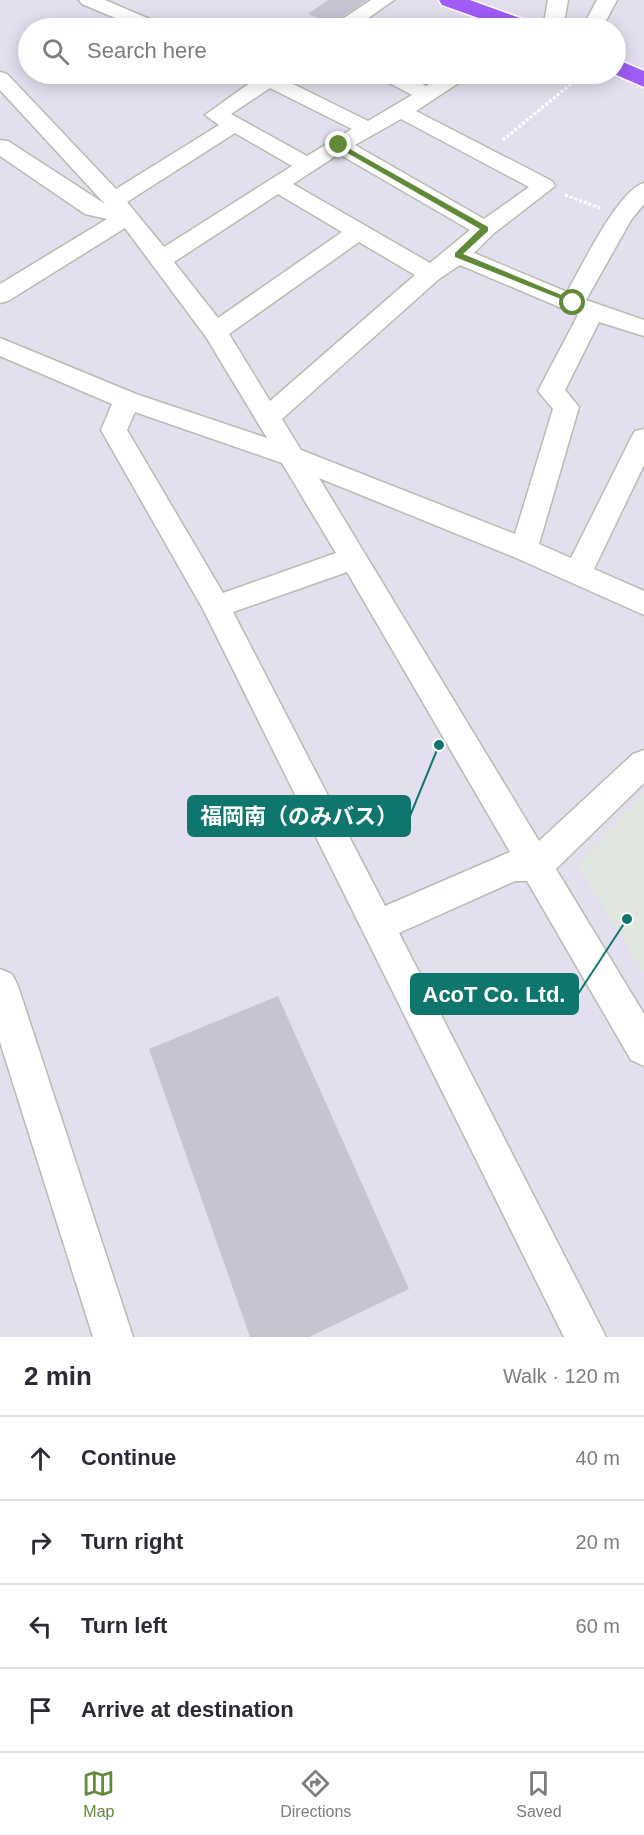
<!DOCTYPE html>
<meta charset="utf-8">
<style>
:root{--surface:#fff;--page:#f2f2f3;--text:#2b2b33;--muted:#7c7c81;--line:#e1e1e2;--accent:#608a37}
body{margin:0;font-family:Helvetica,"Noto Sans JP",sans-serif;background:var(--page);color:var(--text)}
.stop{position:absolute;width:18px;height:18px;margin:-14px;border:4px solid #608a37;border-radius:50%;background:#fff}
.stop.end{background:#608a37;border-color:#fff;box-shadow:0 2px 6px #0008}
.list{margin:0;padding:0;list-style:none}
h2{display:flex;justify-content:space-between;align-items:center;height:78px;margin:0;padding:0 24px;font-size:26px}
h2 small{font-size:20px;font-weight:400;color:var(--muted)}
.list li{display:grid;grid-template-columns:39px 1fr auto;gap:18px;align-items:center;box-sizing:border-box;height:84px;padding:0 24px;border-top:2px solid var(--line)}
.list b{display:block;font-size:22px;white-space:nowrap}
.list em{font-size:20px;font-style:normal;color:var(--muted)}
.icon{flex:none;width:33px;height:33px;fill:none;stroke:currentColor;stroke-width:2;stroke-linecap:round;stroke-linejoin:round}
.map{position:relative;flex:none;width:644px;height:1337px;overflow:hidden}
.search{position:absolute;background:var(--surface);box-shadow:0 3px 15px #0003;left:18px;right:18px;top:18px;height:66px;display:flex;align-items:center;gap:15px;box-sizing:border-box;padding:0 21px;border-radius:33px;color:var(--muted);font-size:22px}
.sheet{height:414px;background:var(--surface)}
nav{display:flex;justify-content:space-around;align-items:center;box-sizing:border-box;height:84px;border-top:2px solid var(--line);background:var(--surface);font-size:16px;color:var(--muted)}
nav a{display:grid;justify-items:center;gap:3px}
nav .on{color:var(--accent)}
.map>svg:first-child{display:block}
.industrial{fill:#e0e7df}
.building{fill:#c7c3d2}
.lines{fill:none;stroke-linecap:round;stroke-linejoin:round}
.minor-casing{stroke:#b6bdaf;stroke-width:3}
.major-casing{stroke:#fff;stroke-width:3}
.path{stroke:#fff;stroke-width:3;stroke-dasharray:3 2;stroke-linecap:butt}
.minor{fill:#fff;fill-rule:evenodd}
.major{fill:#a05cf7;fill-rule:evenodd}
.route{fill:#608a37}
.leader{fill:none;stroke:#0f766e;stroke-width:2}
.callout-dot{fill:#0f766e;stroke:#fff;stroke-width:2}
.callout{fill:#0f766e;stroke:#0f766e;stroke-width:2}
.callout-label{font-size:22px;text-anchor:middle;font-weight:bold;fill:#fff}
</style>
<div class="map">
<svg width="644" height="1337" viewBox="0 0 644 1337">
<rect width="100%" height="100%" fill="#e3dfef"/>
<path class="industrial" d="M644,793V974L577,864Z"/>
<g class="building">
<path d="M328,0H367L332,24L308,14Z"/>
<path d="M278,996L409,1289L309,1337H250L149,1049Z"/>
</g>
<g class="lines">
<g class="minor-casing">
<g id="minor">
<path d="M79,0H105L161,24L164,28H139L82,4Z"/>
<path d="M371,0H394L354,28H332L335,24Z"/>
<path d="M548,0H568L563,28H543Z"/>
<path d="M597,0H617L602,28H582Z"/>
<path d="M0,72L7,74L116,189L219,125L205,115L254,80L247,74H287L283,79L368,121L412,95L380,78L377,74H402L426,86L446,74H469L466,78L416,111L552,181L555,186L493,234L474,253L567,292C581,268 618,190 644,183V204L631,220L586,300L644,320V336L599,322L565,390L579,407L539,544L571,558L631,438L635,431L644,429V465L594,569L644,591V615L514,557L319,478L539,841L633,754L644,750V783L556,869L644,1014V1066L631,1060L527,881H515L399,933L606,1337H564L204,611L101,430L112,404L0,356V338L136,394L267,438L206,337L125,228L8,301L0,303V284L107,219L85,214L0,156V140L8,141L105,204L0,90ZM270,88L352,129L307,156L231,114ZM401,119L529,187L484,219L355,145ZM235,133L292,166L164,247L127,202ZM339,154L470,230L430,263L293,184ZM278,194L342,232L218,318L174,262ZM359,242L415,275L270,401L229,334ZM460,265L578,315L538,391L553,409L515,534L301,450L282,419L439,279ZM135,412L282,463L336,553L223,593L127,430ZM347,572L510,852L385,906L233,612Z"/>
<path d="M0,969L12,974L18,986L133,1337H93L0,1042Z"/>
</g>
</g>
<g class="major-casing">
<g id="major">
<path d="M439,0H470L534,23L537,28H507L442,5Z"/>
<path d="M616,59L644,71V87L614,74Z"/>
</g>
</g>
<g class="path">
<path d="M503,140L583,74"/>
<path d="M565,195L600,208"/>
</g>
<use href="#minor" class="minor"/>
<use href="#major" class="major"/>
</g>
<path class="route" d="M337,144H341L488,227V231L463,254L576,301V305L455,257V253L480,229L337,147Z"/>
<path class="leader" d="M439 745L410 816M627 919L578 994"/>
<g class="callout-dot">
<circle cx="439" cy="745" r="6"/>
<circle cx="627" cy="919" r="6"/>
</g>
<g class="callout">
<rect x="188" y="796" width="222" height="40" rx="6"/>
<rect x="411" y="974" width="167" height="40" rx="6"/>
</g>
<g class="callout-label">
<text x="299" y="824">福岡南（のみバス）</text>
<text x="494" y="1002">AcoT Co. Ltd.</text>
</g>
</svg>
<div class="stop" style="left:573px;top:303px"></div>
<div class="stop end" style="left:339px;top:145px"></div>
<div class="search"><svg class="icon" aria-label="search" viewBox="0 0 24 24"><circle cx="10" cy="10" r="6"/><path d="M15 15l6 6"/></svg>Search here</div>
</div>
<section class="sheet">
<h2>2 min<small>Walk · 120 m</small></h2>
<ul class="list">
<li><svg class="icon" aria-label="ahead" viewBox="0 0 24 24"><path d="M12 20V5M6 11l6-6 6 6"/></svg><div><b>Continue</b></div><em>40 m</em></li>
<li><svg class="icon" aria-label="right" viewBox="0 0 24 24"><path d="M7 20v-9h11M14 6l5 5-5 5"/></svg><div><b>Turn right</b></div><em>20 m</em></li>
<li><svg class="icon" aria-label="left" viewBox="0 0 24 24"><path d="M17 20v-9H6M10 6l-5 5 5 5"/></svg><div><b>Turn left</b></div><em>60 m</em></li>
<li><svg class="icon" aria-label="arrive" viewBox="0 0 24 24"><path d="M6 21V4h12l-3 4 3 4H6"/></svg><div><b>Arrive at destination</b></div></li>
</ul>
</section>
<nav>
<a class="on"><svg class="icon" aria-label="map" viewBox="0 0 24 24"><path d="M3 6l6-2 6 2 6-2v14l-6 2-6-2-6 2zM9 4v14M15 6v14"/></svg>Map</a>
<a><svg class="icon" aria-label="directions" viewBox="0 0 24 24"><path d="M12 3l9 9-9 9-9-9zM9 14v-3h6M13 9l2 2-2 2"/></svg>Directions</a>
<a><svg class="icon" aria-label="saved" viewBox="0 0 24 24"><path d="M7 4h10v16l-5-4-5 4z"/></svg>Saved</a>
</nav>
